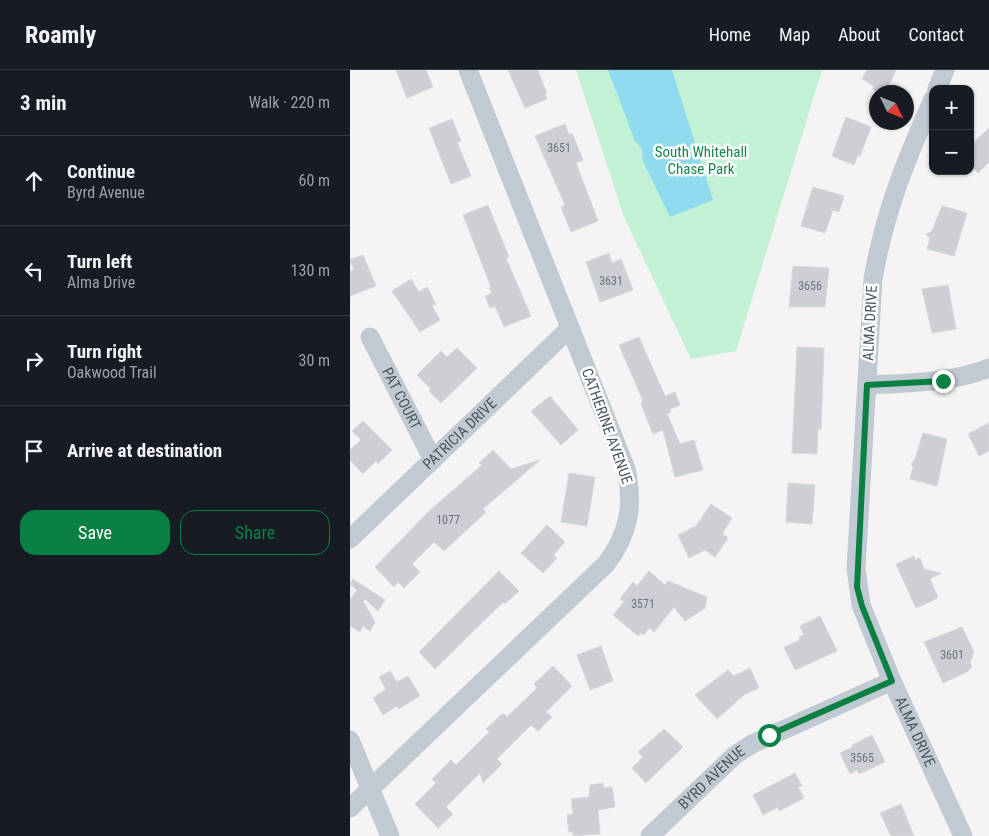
<!DOCTYPE html>
<meta charset="utf-8">
<style>
:root{--surface:#171b24;--page:#242831;--text:#f1f3f6;--muted:#9ea1a6;--line:#363941;--accent:#0b8043}
body{margin:0;font-family:"Roboto Condensed",sans-serif;background:var(--page);color:var(--text)}
.controls{position:absolute;right:15px;top:15px;display:grid;overflow:hidden;border-radius:10px;box-shadow:0 1px 4px #0004}
.controls button{width:45px;height:45px;display:grid;place-items:center;padding:0;border:0;border-bottom:1px solid var(--line);background:var(--surface);color:var(--text);font:25px sans-serif}
.compass{position:absolute;left:519px;top:15px;width:45px;height:45px;border-radius:50%;background:var(--surface);box-shadow:0 1px 4px #0004;rotate:133deg}
.stop{position:absolute;width:15px;height:15px;margin:-11px;border:4px solid #0b8043;border-radius:50%;background:#fff}
.stop.end{background:#0b8043;border-color:#fff;box-shadow:0 1px 5px #0008}
.list{margin:0;padding:0;list-style:none}
h2{display:flex;justify-content:space-between;align-items:center;height:65px;margin:0;padding:0 20px;font-size:21px}
h2 small{font-size:16px;font-weight:400;color:var(--muted)}
.list li{display:grid;grid-template-columns:32px 1fr auto;gap:15px;align-items:center;box-sizing:border-box;height:90px;padding:0 20px;border-top:1px solid var(--line)}
.list b{display:block;font-size:19px;white-space:nowrap}
.list p{margin:0;font-size:16px;white-space:nowrap;color:var(--muted)}
.list em{font-size:16px;font-style:normal;color:var(--muted)}
.actions{display:flex;gap:10px;padding:15px 20px}
.actions a{flex:1;padding:11px 0;border:1px solid var(--accent);border-radius:15px;text-align:center;font-size:18px;color:var(--accent)}
.actions .main{background:var(--accent);color:#fff}
.icon{flex:none;width:28px;height:28px;fill:none;stroke:currentColor;stroke-width:2;stroke-linecap:round;stroke-linejoin:round}
.map{position:relative;flex:none;width:639px;height:766px;overflow:hidden}
header{display:flex;align-items:center;gap:30px;box-sizing:border-box;height:70px;padding:0 25px;background:var(--surface);border-bottom:1px solid var(--line)}
header strong{font-size:24px}
nav{display:flex;gap:28px;margin-inline-start:auto;font-size:18px}
main{display:flex}
aside{flex:1;background:var(--surface)}
.map>svg:first-child{display:block}
.green{fill:#c3f1d5}
.water{fill:#90daee}
.building{fill:#cdcfd5;stroke:#d7d9de}
.lines{fill:none;stroke-linecap:round;stroke-linejoin:round}
.minor{stroke:#c1cad2;stroke-width:19}
.route{stroke:#0b8043;stroke-width:6}
.labels{text-anchor:middle;stroke-width:5;stroke-linejoin:round;paint-order:stroke}
.number-label{font-size:12px;fill:#6b747e}
.park-label{font-size:15px;fill:#17864f;stroke:#fff}
.street-label{font-size:15px;fill:#4a5661;stroke:#fff}
</style>
<header>
<strong>Roamly</strong>
<nav><a>Home</a><a>Map</a><a>About</a><a>Contact</a></nav>
</header>
<main>
<aside>
<h2>3 min<small>Walk · 220 m</small></h2>
<ul class="list">
<li><svg class="icon" aria-label="ahead" viewBox="0 0 24 24"><path d="M12 20V5M6 11l6-6 6 6"/></svg><div><b>Continue</b><p>Byrd Avenue</p></div><em>60 m</em></li>
<li><svg class="icon" aria-label="left" viewBox="0 0 24 24"><path d="M17 20v-9H6M10 6l-5 5 5 5"/></svg><div><b>Turn left</b><p>Alma Drive</p></div><em>130 m</em></li>
<li><svg class="icon" aria-label="right" viewBox="0 0 24 24"><path d="M7 20v-9h11M14 6l5 5-5 5"/></svg><div><b>Turn right</b><p>Oakwood Trail</p></div><em>30 m</em></li>
<li><svg class="icon" aria-label="arrive" viewBox="0 0 24 24"><path d="M6 21V4h12l-3 4 3 4H6"/></svg><div><b>Arrive at destination</b></div></li>
</ul>
<div class="actions"><a class="main">Save</a><a>Share</a></div>
</aside>
<div class="map">
<svg width="639" height="766" viewBox="0 0 639 766">
<rect width="100%" height="100%" fill="#f5f3f3"/>
<path class="green" d="M226,0H472L386,281L341,289L274,147Z"/>
<path class="water" d="M258,0H322L363,130L320,147L292,89C294,81 291,76 285,71Z"/>
<g class="building">
<path d="M46,0H76L83,17L57,28Z"/>
<path d="M158,0H188L197,24H195L197,29L175,38Z"/>
<path d="M517,0H546L536,22H529L522,19L524,16L512,9Z"/>
<path d="M496,47L521,57L510,86L508,85L504,95L482,86Z"/>
<path d="M102,49L111,71L107,72L121,106L101,114L79,58Z"/>
<path d="M215,54L219,65L222,63L233,90L226,93L248,151L221,162L211,137L215,135L185,66Z"/>
<path d="M639,58V92L628,103L620,95V76Z"/>
<path d="M463,117L494,126L489,142L483,140L475,163L451,156Z"/>
<path d="M138,135L159,187L156,188L181,246L154,257L145,236L140,238L135,226L142,223L139,218L141,217L113,145Z"/>
<path d="M592,136L617,143L604,186L577,179L580,168L576,164L582,161Z"/>
<path d="M259,183L262,193L271,189L283,220L250,232L236,192Z"/>
<path d="M13,185L26,216L0,226V202L4,200L0,190Z"/>
<path d="M443,196L479,198L475,237H439Z"/>
<path d="M61,209L69,222L77,217L86,234L82,236L90,250L70,262L42,221Z"/>
<path d="M598,215L606,259L582,263L572,219Z"/>
<path d="M289,267L315,326L325,322L330,335L320,339L321,342L317,344L330,374L344,370L353,400L325,407L313,360L303,364L291,334L293,331L269,275Z"/>
<path d="M447,277L474,278L471,359H468L467,384L442,383Z"/>
<path d="M107,278L127,298L91,333L79,321L81,319L67,305L91,281L97,287Z"/>
<path d="M200,326L228,360L211,375L181,341Z"/>
<path d="M13,351L42,380L28,394L26,391L13,404L0,390V380L11,370L2,361Z"/>
<path d="M639,353V381L629,386L618,364Z"/>
<path d="M573,363L597,369L587,416L560,409L563,398L561,394L565,389Z"/>
<path d="M143,380L161,399L190,390L133,439L136,442L94,481L84,472L62,494L70,502L54,518L48,512L44,517L25,497L79,441L132,395L129,393Z"/>
<path d="M219,403L245,407L237,456L211,452Z"/>
<path d="M438,413L465,415L462,454L436,452Z"/>
<path d="M361,434L382,448L372,464L378,468L365,487L355,480L339,488L328,465L346,456Z"/>
<path d="M197,455L215,472L203,485L207,488L193,503L171,483Z"/>
<path d="M564,486L565,490L570,488L574,499L591,503L580,509L588,527L586,529L566,538L546,494Z"/>
<path d="M149,501L169,521L155,534L153,532L85,599L69,582Z"/>
<path d="M299,501L315,515L318,511L357,527L355,538L335,551L324,537L304,562L299,558L294,565L291,563L288,566L263,545L274,532L270,529L283,512L287,516Z"/>
<path d="M3,509L35,530L28,541L15,529L13,531L25,552L20,561L13,556L10,562L0,556V530L7,520L0,514Z"/>
<path d="M470,546L487,581L445,600L434,577L450,570L449,567L454,565L450,556Z"/>
<path d="M612,557L624,582L620,593L622,597L617,602L593,613L574,572Z"/>
<path d="M251,576L263,611L240,620L227,585Z"/>
<path d="M203,596L222,616L196,642L202,647L188,661L181,655L147,689L152,694L133,713L130,703L96,737L103,744L88,758L65,734L86,713L82,709L101,690L106,695L139,662L136,659L153,643L157,647L187,618L184,614Z"/>
<path d="M400,598L409,618L395,624L367,649L345,625L378,600L384,606Z"/>
<path d="M40,601L47,612L58,606L70,626L48,639L47,636L33,645L23,628L36,619L29,607Z"/>
<path d="M314,659L333,677L296,713L282,698L293,687L288,682Z"/>
<path d="M522,665L535,692L509,704L507,700L500,704L490,683L503,677L502,675Z"/>
<path d="M445,703L452,716L448,717L454,728L429,741L428,737L413,745L403,725Z"/>
<path d="M253,713L254,718L262,717L265,737L248,740L250,764L223,766V762H219L217,745L223,744L221,729L239,727L240,715Z"/>
<path d="M551,734L564,766H541L530,743Z"/>
</g>
<g class="lines">
<g class="minor">
<path d="M587,19L595,0"/>
<path id="s1" d="M583,29C555,92 535,141 523,209L506,498L511,535L542,611L613,766"/>
<path id="s2" d="M20,267L83,390"/>
<path d="M517,315C559,313 600,313 639,298"/>
<path id="s3" d="M0,469L220,258"/>
<path d="M0,670L40,766"/>
<path d="M0,738L256,494C279,464 284,435 276,399L118,0"/>
<path id="s4" d="M300,766L385,685L402,674L542,611"/>
</g>
</g>
<g class="lines">
<path class="route" d="M419,665L542,611L512,536L507,517L517,315L593,311"/>
</g>
<g class="labels">
<g class="number-label">
<text x="209" y="82">3651</text>
<text x="261" y="215">3631</text>
<text x="460" y="220">3656</text>
<text x="98" y="454">1077</text>
<text x="293" y="538">3571</text>
<text x="602" y="589">3601</text>
<text x="512" y="692">3565</text>
</g>
<g class="park-label">
<text x="351" y="87">South Whitehall<tspan x="351" dy="17">Chase Park</tspan></text>
</g>
<g class="street-label">
<text transform="translate(520 253) rotate(-87)" y="5">ALMA DRIVE</text>
<text dy="5" stroke="none"><textPath href="#s2" startOffset="69">PAT COURT</textPath></text>
<text transform="translate(257 356) rotate(70)" y="5">CATHERINE AVENUE</text>
<text dy="5" stroke="none"><textPath href="#s3" startOffset="152">PATRICIA DRIVE</textPath></text>
<text dy="5" stroke="none"><textPath href="#s1" startOffset="655">ALMA DRIVE</textPath></text>
<text dy="5" stroke="none"><textPath href="#s4" startOffset="85">BYRD AVENUE</textPath></text>
</g>
</g>
</svg>
<div class="controls">
<button>+</button>
<button>−</button>
</div>
<svg class="compass" viewBox="-18 -18 36 36"><path d="M0-13l5 13h-10z" fill="#e53935"/><path d="M0 13l5-13h-10z" fill="#9ea1a6"/></svg>
<div class="stop" style="left:419px;top:665px"></div>
<div class="stop end" style="left:593px;top:311px"></div>
</div>
</main>
